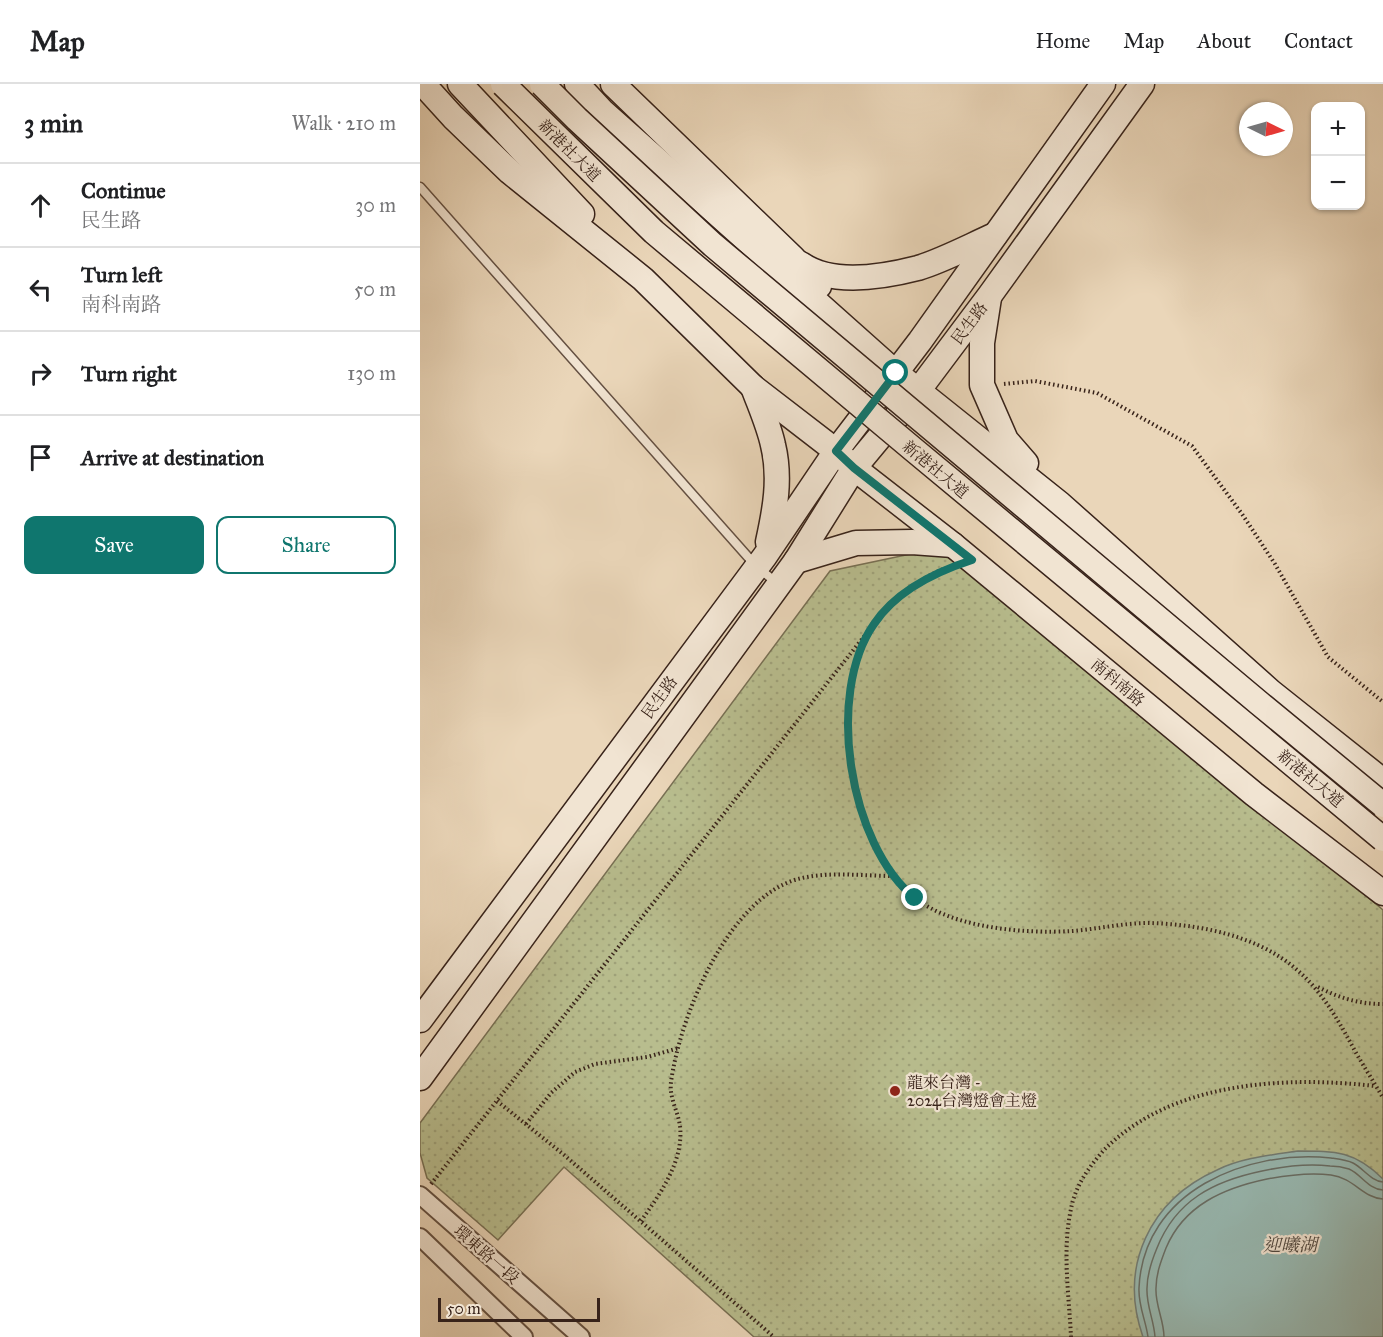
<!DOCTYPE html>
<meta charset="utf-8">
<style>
:root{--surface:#fff;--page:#f2f2f2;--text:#202124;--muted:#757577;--line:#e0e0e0;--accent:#0f766e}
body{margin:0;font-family:"IM FELL Great Primer","Noto Serif TC",serif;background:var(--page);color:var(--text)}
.controls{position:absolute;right:18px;top:18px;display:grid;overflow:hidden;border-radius:12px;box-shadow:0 2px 4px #0004}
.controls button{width:54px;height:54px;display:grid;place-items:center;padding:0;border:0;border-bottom:2px solid var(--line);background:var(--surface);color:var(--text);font:30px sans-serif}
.compass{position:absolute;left:819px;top:18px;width:54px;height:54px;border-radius:50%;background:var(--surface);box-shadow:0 2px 4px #0004;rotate:95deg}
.scale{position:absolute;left:18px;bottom:15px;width:162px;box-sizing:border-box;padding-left:6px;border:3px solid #38231a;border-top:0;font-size:16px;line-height:21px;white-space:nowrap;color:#38231a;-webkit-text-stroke:4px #f1e4d2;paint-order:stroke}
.stop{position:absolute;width:18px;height:18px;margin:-14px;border:4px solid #0f766e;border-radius:50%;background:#fff}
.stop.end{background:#0f766e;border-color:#fff;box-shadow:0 2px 6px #0008}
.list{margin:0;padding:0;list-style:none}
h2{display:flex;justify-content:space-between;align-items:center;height:78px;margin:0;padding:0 24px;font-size:26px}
h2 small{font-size:20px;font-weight:400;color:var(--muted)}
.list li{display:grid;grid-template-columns:39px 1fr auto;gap:18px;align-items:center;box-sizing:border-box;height:84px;padding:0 24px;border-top:2px solid var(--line)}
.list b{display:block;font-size:22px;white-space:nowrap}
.list p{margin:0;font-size:20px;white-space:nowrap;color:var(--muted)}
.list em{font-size:20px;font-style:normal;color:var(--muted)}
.actions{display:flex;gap:12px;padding:18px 24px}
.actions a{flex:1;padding:14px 0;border:2px solid var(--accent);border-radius:12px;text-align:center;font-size:21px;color:var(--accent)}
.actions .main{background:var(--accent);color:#fff}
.icon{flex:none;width:33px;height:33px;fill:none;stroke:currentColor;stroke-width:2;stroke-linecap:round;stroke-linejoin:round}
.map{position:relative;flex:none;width:963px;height:1253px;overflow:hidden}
header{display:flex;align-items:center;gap:36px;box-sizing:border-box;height:84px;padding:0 30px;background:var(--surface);border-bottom:2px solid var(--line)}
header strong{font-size:28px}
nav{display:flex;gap:33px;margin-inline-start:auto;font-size:21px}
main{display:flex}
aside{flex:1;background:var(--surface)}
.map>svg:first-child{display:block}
.park{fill:url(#park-dots);stroke:#787054;stroke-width:1.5}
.water{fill:#98b9b2;stroke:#727d75;stroke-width:1.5}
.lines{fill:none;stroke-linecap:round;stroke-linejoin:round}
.shore{stroke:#686e66;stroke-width:1.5}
.lane-casing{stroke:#645042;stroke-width:11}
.street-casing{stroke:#645042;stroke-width:20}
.secondary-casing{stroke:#38231a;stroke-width:27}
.path{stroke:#38231a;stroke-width:4;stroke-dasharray:1.5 3;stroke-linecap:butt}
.lane{stroke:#f1e4d2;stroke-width:8}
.street{stroke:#f1e4d2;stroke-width:16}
.secondary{stroke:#f1e4d2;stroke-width:24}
.secondary-bridge-casing{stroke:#38231a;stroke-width:27;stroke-linecap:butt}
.secondary-bridge{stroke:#f1e4d2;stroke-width:24}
.route{stroke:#0f766e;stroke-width:8}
.poi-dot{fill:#8f2418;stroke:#f1e4d2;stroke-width:2}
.labels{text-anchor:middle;stroke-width:4.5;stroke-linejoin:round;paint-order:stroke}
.street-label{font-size:16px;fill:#38231a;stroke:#f1e4d2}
.poi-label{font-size:16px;fill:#38231a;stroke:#f1e4d2;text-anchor:start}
.water-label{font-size:18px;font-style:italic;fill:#504840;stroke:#f1e4d2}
</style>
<header>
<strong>Map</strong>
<nav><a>Home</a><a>Map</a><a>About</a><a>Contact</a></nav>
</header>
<main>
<aside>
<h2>3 min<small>Walk · 210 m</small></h2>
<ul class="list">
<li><svg class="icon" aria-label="ahead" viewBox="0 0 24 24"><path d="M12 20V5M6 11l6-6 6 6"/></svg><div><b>Continue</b><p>民生路</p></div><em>30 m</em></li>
<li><svg class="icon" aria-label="left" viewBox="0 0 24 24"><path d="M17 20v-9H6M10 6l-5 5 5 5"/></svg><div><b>Turn left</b><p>南科南路</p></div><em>50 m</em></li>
<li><svg class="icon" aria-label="right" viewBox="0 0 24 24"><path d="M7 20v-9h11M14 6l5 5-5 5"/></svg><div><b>Turn right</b></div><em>130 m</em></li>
<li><svg class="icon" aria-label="arrive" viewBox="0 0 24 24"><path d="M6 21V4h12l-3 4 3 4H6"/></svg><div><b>Arrive at destination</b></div></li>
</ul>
<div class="actions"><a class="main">Save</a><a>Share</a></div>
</aside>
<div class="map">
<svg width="963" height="1253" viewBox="0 0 963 1253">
<defs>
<pattern id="park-dots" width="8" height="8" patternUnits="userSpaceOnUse" patternTransform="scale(1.5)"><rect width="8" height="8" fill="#b8bd8e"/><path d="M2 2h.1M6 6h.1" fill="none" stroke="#9fa27a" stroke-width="1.8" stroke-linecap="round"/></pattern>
</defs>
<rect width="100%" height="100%" fill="#ead6b9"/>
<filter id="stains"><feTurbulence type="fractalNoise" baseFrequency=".00333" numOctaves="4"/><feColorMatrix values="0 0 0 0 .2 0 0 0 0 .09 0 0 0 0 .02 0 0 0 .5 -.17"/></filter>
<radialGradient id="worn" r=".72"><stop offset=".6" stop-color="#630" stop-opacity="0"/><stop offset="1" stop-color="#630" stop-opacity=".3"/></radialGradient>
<path class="park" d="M533,461L963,826V1253H334L144,1083L78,1156L7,1094L0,1069V1039L410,487Z"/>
<path class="water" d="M878,1067C916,1067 935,1067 963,1095V1253H723C698,1182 730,1116 797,1086C821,1074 851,1071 878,1067Z"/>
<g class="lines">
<g class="shore">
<path d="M728,1253C726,1237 718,1221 719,1204C723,1107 827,1065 911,1074C918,1075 927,1076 933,1079C943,1084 951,1097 963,1098"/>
<path d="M735,1253C734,1236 726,1221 727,1204C727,1190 732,1176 737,1164C756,1116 794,1097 842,1087C865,1082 887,1079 910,1082C916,1082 923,1083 929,1085C941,1090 948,1105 963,1106"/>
<path d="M744,1253C744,1236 735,1221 736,1204C736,1190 741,1177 746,1164C764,1121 804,1104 847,1095C868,1091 889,1088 911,1091C934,1094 943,1114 963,1115"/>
</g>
<g class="lane-casing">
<path id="lane" d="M0,103L336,482L357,499"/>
</g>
<g class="street-casing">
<g id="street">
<path d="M0,1111L161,1253"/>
<path d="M0,1153L104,1253"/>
</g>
</g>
<g class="secondary-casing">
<g id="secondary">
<path d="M3,0L33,33L90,88L223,195L333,303L416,367L434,384L533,461L834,710L963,809"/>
<path d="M40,0L162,130"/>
<path d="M157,0L182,27L476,289L640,420L851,608L963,697"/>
<path d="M193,0L373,174L399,202"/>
<path d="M381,180C412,202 463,193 498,184C522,177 552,161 575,151"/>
<path d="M569,214L562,259V301L586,356L606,379"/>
<path d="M333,303C340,322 349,342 353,361C361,394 355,426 348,458"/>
<path d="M376,477L436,459L492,458L533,461"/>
<path d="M0,936L345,472L416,367L500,257L683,0"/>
<path d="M0,994L376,477L434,384L498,307L570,211L722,0"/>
</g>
</g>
<g class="path">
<path d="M584,300L615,297L677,309L772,362L822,430L855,480L908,573L963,618"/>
<path d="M453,540C424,595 422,658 439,717C449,749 463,785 488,808C525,844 603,850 652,847C678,845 703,839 729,839C766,840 805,846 840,862C889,885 910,921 935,967C944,983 954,998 963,1014"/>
<path d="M452,542C470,518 497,495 526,484"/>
<path d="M898,903C919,914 939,920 963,920"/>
<path d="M77,1017L143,1070L354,1253"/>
<path d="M106,1040L131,1009L155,988L175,980L227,973L259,964"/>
<path d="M11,1100L446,550"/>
<path d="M221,1137C240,1110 264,1077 260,1042C258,1027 249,1014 251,998C260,932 308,814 378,795C408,787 443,792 473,792"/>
<path d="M651,1253C649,1211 642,1166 651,1125C655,1102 669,1083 684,1066C752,997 865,992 955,1002"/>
</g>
<use href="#lane" class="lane"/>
<use href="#street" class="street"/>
<use href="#secondary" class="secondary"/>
<g class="secondary-bridge-casing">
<g id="secondary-bridge">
<path d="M83,0L234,148L494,366L963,755"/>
<path d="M122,0L157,35L293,161L839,619L963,721"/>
</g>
</g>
<use href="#secondary-bridge" class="secondary-bridge"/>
</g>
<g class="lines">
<path class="route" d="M476,289L416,367L434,384L552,476C515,488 476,507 454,540C405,610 429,761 495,814"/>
</g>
<circle class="poi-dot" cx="475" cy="1007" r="6"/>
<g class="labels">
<g class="street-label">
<text transform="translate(150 66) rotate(45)" y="6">新港社大道</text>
<text transform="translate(549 239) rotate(-53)" y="6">民生路</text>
<text transform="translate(516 385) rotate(40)" y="6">新港社大道</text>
<text transform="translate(698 598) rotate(40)" y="6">南科南路</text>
<text transform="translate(239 613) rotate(-54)" y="6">民生路</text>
<text transform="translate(891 694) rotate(40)" y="6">新港社大道</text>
<text transform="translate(67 1170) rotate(41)" y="6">環東路一段</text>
</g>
<g class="poi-label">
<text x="487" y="1004">龍來台灣 -<tspan x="487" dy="18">2024台灣燈會主燈</tspan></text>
</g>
<g class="water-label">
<text x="870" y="1167">迎曦湖</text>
</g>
</g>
<rect width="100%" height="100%" filter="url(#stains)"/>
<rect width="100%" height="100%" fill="url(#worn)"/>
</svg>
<div class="controls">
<button>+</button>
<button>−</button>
</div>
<svg class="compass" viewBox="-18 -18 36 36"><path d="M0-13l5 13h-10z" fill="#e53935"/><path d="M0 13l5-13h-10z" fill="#757577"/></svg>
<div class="scale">50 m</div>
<div class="stop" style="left:476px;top:289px"></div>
<div class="stop end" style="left:495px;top:814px"></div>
</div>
</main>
